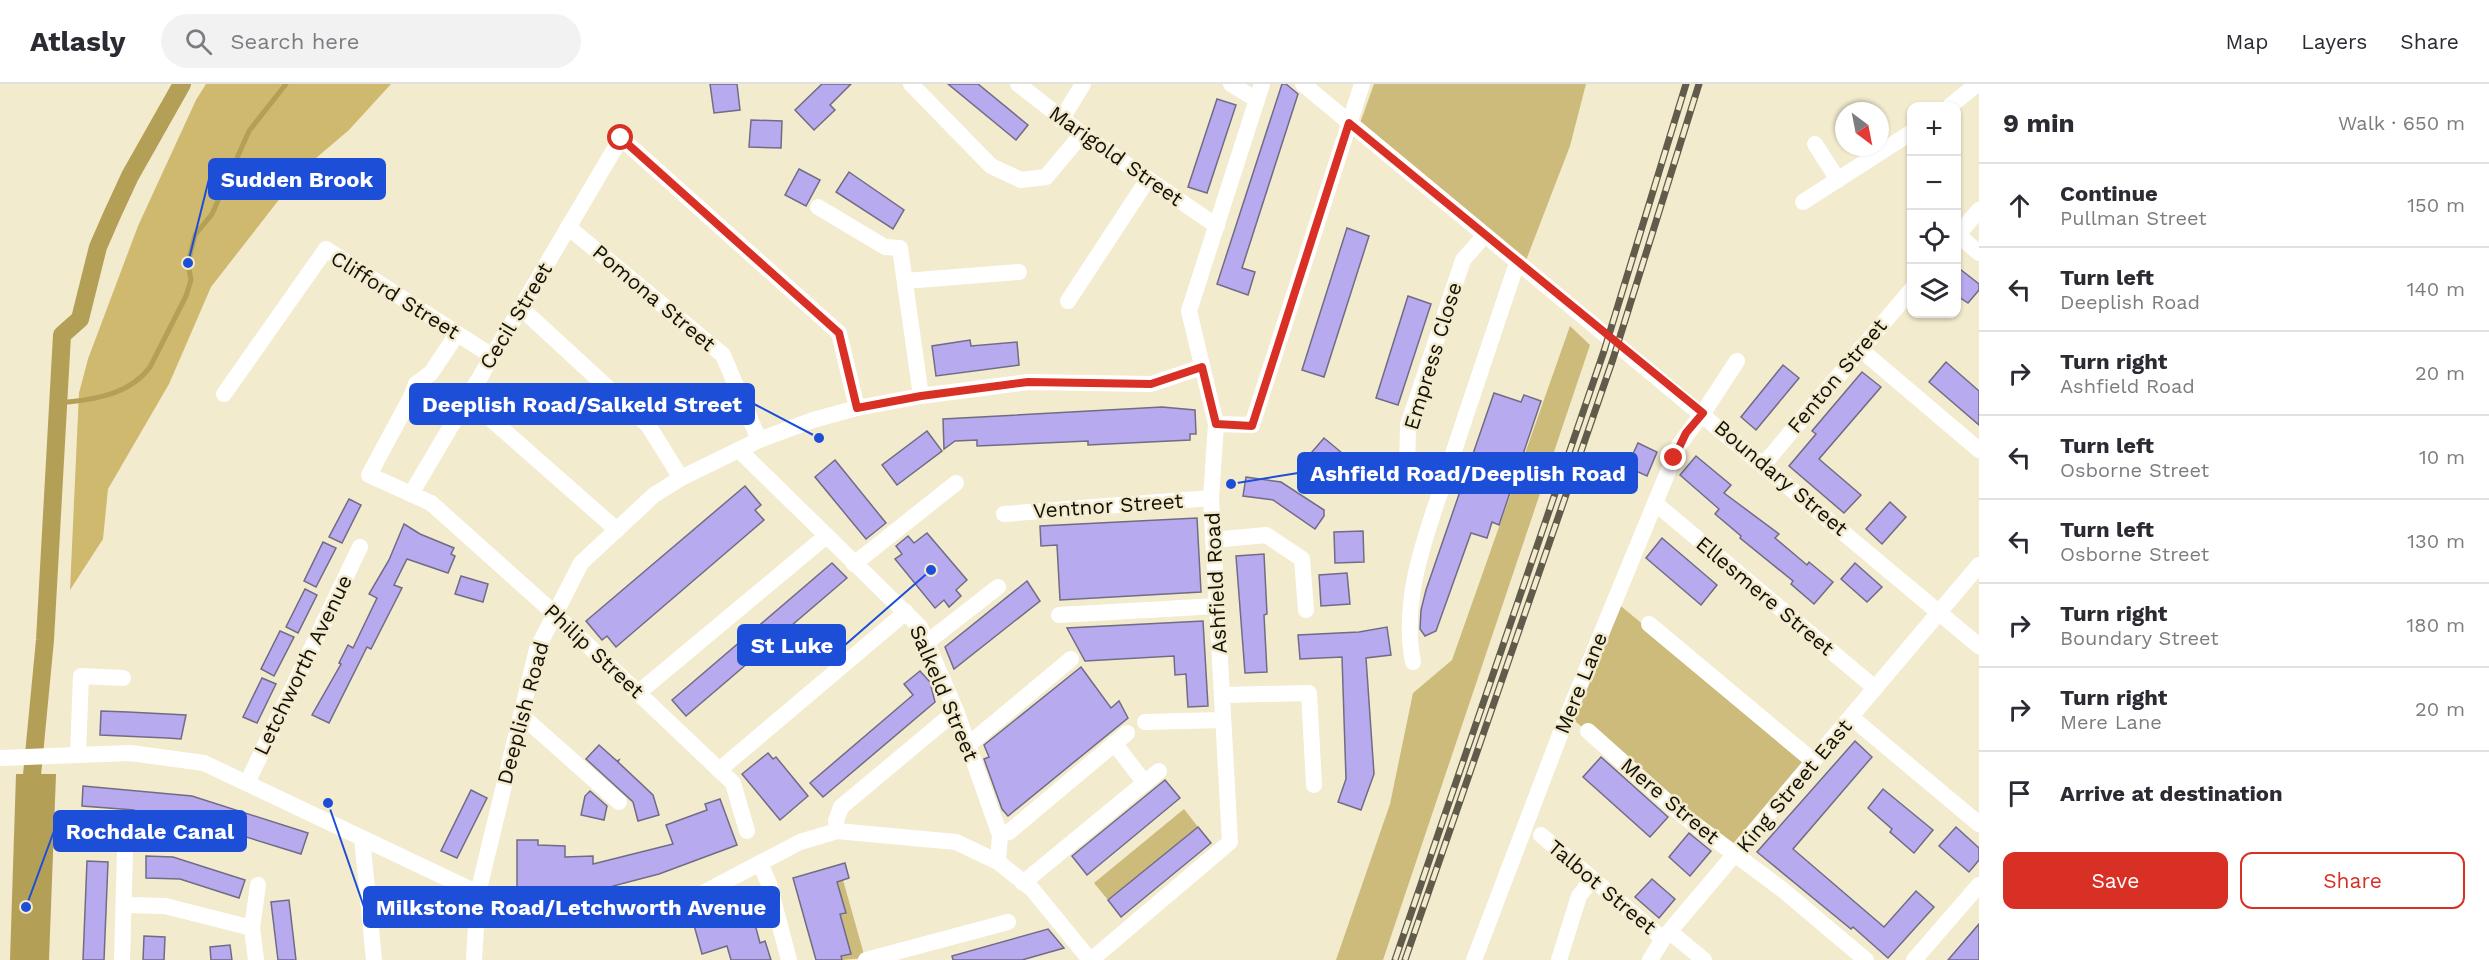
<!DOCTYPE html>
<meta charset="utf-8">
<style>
:root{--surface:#fff;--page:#f2f2f3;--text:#2b2b33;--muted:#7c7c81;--line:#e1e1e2;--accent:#d93025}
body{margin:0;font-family:"Work Sans",sans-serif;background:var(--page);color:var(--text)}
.controls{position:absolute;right:18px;top:18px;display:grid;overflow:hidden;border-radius:12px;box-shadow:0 2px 4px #0004}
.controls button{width:54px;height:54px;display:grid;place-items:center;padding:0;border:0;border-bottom:2px solid var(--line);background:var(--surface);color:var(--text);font:30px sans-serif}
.compass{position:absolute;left:1835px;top:18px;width:54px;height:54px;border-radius:50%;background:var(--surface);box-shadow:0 2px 4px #0004;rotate:148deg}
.stop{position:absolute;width:18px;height:18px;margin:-14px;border:4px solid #d93025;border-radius:50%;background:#fff}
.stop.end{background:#d93025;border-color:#fff;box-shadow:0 2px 6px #0008}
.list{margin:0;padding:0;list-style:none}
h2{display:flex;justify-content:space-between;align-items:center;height:78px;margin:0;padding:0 24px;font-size:26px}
h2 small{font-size:20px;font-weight:400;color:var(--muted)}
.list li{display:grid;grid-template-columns:39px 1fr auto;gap:18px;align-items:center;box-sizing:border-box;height:84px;padding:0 24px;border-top:2px solid var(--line)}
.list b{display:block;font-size:22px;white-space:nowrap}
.list p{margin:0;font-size:20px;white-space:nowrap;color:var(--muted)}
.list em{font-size:20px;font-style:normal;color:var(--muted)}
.actions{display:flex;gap:12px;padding:18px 24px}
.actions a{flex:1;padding:14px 0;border:2px solid var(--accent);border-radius:12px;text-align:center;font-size:21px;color:var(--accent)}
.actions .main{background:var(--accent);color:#fff}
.icon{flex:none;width:33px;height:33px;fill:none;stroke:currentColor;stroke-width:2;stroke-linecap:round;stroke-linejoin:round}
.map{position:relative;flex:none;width:1979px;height:876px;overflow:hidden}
header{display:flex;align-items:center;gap:36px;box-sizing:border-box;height:84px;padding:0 30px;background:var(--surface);border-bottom:2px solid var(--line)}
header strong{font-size:28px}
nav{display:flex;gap:33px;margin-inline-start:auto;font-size:21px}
.search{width:420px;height:54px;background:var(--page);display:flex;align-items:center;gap:15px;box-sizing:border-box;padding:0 21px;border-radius:33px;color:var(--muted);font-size:22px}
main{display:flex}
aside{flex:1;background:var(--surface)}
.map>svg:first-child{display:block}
.green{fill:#cdbb7c}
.forest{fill:#ceb96f}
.water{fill:#b39f56}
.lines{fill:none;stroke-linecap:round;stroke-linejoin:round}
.stream{stroke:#b39f56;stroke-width:5}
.canal{stroke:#b39f56;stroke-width:18}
.building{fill:#b8aaef;stroke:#716c85;stroke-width:1.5}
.minor{stroke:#fff;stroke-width:16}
.rail-casing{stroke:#605b4b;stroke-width:7}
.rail{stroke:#f3ebce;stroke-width:4.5;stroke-dasharray:14;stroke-linecap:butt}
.route{stroke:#d93025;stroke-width:8}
.labels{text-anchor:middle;stroke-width:5;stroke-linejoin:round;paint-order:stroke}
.street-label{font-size:21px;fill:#131006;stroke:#f3ebce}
.leader{fill:none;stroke:#1d4ed8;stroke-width:2}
.callout-dot{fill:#1d4ed8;stroke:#f3ebce;stroke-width:2}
.callout{fill:#1d4ed8;stroke:#1d4ed8;stroke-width:2}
.callout-label{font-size:22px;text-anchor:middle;font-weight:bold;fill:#fff}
</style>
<header>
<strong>Atlasly</strong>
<div class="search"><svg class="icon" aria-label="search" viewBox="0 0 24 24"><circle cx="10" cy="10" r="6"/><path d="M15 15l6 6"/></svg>Search here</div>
<nav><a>Map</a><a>Layers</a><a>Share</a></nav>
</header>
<main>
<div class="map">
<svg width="1979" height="876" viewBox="0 0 1979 876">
<rect width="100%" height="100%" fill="#f3ebce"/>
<g class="green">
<path d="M1374,0H1586L1570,62L1525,179L1359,42Z"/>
<path d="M1570,242L1590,261L1383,876H1336L1390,720L1413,609L1452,576Z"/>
<path d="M1616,518L1809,678L1736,767L1680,724L1570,633Z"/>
<path d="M1184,725L1198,743L1108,816L1094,799Z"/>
<path d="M843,796L865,874L842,876L841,872L850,870L840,830L845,829L839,805L822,802Z"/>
</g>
<path class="forest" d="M206,0H391L349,46L302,86L211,203L169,300L108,405L103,455L70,506L79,309L88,275L138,142L196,16Z"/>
<path class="water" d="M16,690H56L49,876H10Z"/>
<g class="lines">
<path class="stream" d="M68,318C98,315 131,309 150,283L186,212L191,196L188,179L195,151L212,130L249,47L286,0"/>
<path class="canal" d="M30,712L45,556L62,251L80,235L98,163L112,131L130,92L182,0"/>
</g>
<g class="building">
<path d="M710,0H737L740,26L714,29Z"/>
<path d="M822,0H851L830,21L835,26L814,46L795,26Z"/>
<path d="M948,0H978L1028,41L1016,56Z"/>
<path d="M1282,0H1286L1298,10L1242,184L1255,188L1248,211L1217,200Z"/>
<path d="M1217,15L1236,21L1207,109L1188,103Z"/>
<path d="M751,36L782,37L781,64L749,63Z"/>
<path d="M799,85L820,96L806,122L785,111Z"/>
<path d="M849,88L904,126L893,145L836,108Z"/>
<path d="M1347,144L1369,152L1324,293L1302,286Z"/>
<path d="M1956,182L1979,200V206L1968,219L1956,211Z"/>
<path d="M1408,212L1431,220L1398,321L1376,314Z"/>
<path d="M970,256L971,262L1017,258L1019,281L936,292L932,262Z"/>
<path d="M1946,278L1979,307V341L1929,298Z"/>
<path d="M1783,281L1799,294L1756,346L1741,333Z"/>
<path d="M1862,288L1881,303L1819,375L1861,411L1844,429L1789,382L1816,350L1812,347Z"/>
<path d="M1494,309L1521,318L1524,311L1541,317L1499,441L1492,438L1487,454L1471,449L1436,547L1425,552L1420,545L1421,526L1426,506Z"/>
<path d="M1162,323L1195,326L1196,350H1190V356L1088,361V357L977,362V356L955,357L944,365L943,335Z"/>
<path d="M927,347L942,367L897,401L882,381Z"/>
<path d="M1324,354L1354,379L1336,401L1306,375Z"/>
<path d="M1638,359L1657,368L1647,392L1627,383Z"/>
<path d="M1696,372L1731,401L1724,409L1779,450L1775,454L1807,481L1809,478L1833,498L1814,520L1791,500L1793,497L1740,454L1741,452L1715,430L1719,425L1680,391Z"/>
<path d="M835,376L886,439L866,455L815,393Z"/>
<path d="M1246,393L1281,398L1324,426V432L1315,445L1273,416L1243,412Z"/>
<path d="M745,402L761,421L755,426L764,436L616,563L607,552L602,556L586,537Z"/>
<path d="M349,415L361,421L342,459L329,453Z"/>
<path d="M1890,418L1906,433L1882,460L1866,445Z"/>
<path d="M1197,434L1201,508L1060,516L1057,461L1041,462L1040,442Z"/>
<path d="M404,440L420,450L454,464L451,470L455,472L448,489L407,475L394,501L402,504L371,565L367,563L329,639L312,631L341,580L339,579L348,561L353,564L377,514L369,510L389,476Z"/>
<path d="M1363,447L1364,478L1335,479L1334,448Z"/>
<path d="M927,449L967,496L956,506L961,512L949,523L944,516L935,524L895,475L902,470L896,462L908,452L914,459Z"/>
<path d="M1662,454L1717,501L1701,521L1646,474Z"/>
<path d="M323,458L336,464L316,503L304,497Z"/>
<path d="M1264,470L1267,530L1264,531L1267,588L1245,589L1236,472Z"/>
<path d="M832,479L847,494L686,632L672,616Z"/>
<path d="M1855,479L1882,503L1867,518L1841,495Z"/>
<path d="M1347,489L1350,520L1321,522L1319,491Z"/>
<path d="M461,492L488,500L483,518L455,510Z"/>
<path d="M1027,497L1040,517L954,585L945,563Z"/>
<path d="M305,505L317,511L298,549L286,543Z"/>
<path d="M1203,537L1208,622L1188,623L1186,590L1175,591L1174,572L1085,577L1067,544Z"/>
<path d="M1387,543L1391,571L1366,574L1374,690L1361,726L1338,718L1346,695L1342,573L1300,575L1298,551L1359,548Z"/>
<path d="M280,547L294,553L274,592L261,585Z"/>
<path d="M1081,583L1111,624L1119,617L1128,634L1008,732L1002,725L984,675L989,673L984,661Z"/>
<path d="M920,587L930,598L935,618L823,713L810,699L913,611L904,600Z"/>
<path d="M262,594L276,600L257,639L243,633Z"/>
<path d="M101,627L128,628L186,631L181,655L167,654L100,651Z"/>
<path d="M1855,657L1872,673L1793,765L1884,843L1916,807L1934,823L1888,874L1853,843L1851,845L1757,768Z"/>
<path d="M599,661L617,677L619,676L618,678L653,711L659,731L638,737L633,718L586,675Z"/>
<path d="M768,669L773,675L776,673L808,712L780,736L742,690Z"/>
<path d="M1601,673L1668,733L1650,753L1583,693Z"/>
<path d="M1165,696L1180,714L1087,791L1072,772Z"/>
<path d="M83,702L192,712L308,749L301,770L201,739L203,735L134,730V726L82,722Z"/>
<path d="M1883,705L1933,746L1914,769L1890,748L1892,745L1868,724Z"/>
<path d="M471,706L487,714L457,774L441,767Z"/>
<path d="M590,707L607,722L604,736L581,731L585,712Z"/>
<path d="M720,715L737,761L659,790L613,802V805H517V756H538V761L565,762V773L593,772V780L673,760L666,741L707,726L705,720Z"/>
<path d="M1198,743L1211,759L1121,833L1108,816Z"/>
<path d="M1956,743L1979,764V776L1969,788L1939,762Z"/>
<path d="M1689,749L1711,767L1690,792L1669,773Z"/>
<path d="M146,772L173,773L245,796L239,814L180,795L146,794Z"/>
<path d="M87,777L108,778L104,876H83Z"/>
<path d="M845,779L849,794L837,798L846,829L840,830L851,870L841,872L842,876H816L793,794Z"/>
<path d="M1652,795L1675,815L1659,834L1635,813Z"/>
<path d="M289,816L296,876H278L271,818Z"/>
<path d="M749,818L760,859L765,857L771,876H731L727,862L702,870L692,834L700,832L699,830Z"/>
<path d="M1979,840V876H1948Z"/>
<path d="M1048,845L1064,864L1022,876H953L952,872Z"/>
<path d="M144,852L165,853L164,876H143Z"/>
<path d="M230,861L232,876H211L210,863Z"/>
</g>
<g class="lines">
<g class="minor">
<path d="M911,0L991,82L1021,96L1046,93L1082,50"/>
<path d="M1018,0L1082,50L1217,142"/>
<path d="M1231,0L1257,16"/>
<path d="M1303,0C1527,188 1755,373 1979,562"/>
<path d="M1950,22L1977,0"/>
<path d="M1061,36L1083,0"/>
<path d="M1815,60L1838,96"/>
<path d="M1803,118L1912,48"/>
<path d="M818,123L885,163L900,164L921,312"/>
<path d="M568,143L723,271L759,356"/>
<path d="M1958,151L1979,169"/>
<path d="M1956,153L1979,126"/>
<path d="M905,197L1019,188"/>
<path d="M1068,217L1148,95"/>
<path d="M521,224L648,341L681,394"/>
<path d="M457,250L431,289L416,300L411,313L369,391L431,419L555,530L733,699L747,747"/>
<path d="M1860,265L1979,366"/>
<path d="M224,310L326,165L492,272"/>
<path d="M467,314L617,446"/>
<path d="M1216,340L1252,341L1362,0"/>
<path d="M739,366L920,543L956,627L1000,751L998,778"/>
<path d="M1764,380L1912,205"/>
<path d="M1421,392L1407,386L1408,341L1463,176L1484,152"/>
<path d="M411,410L621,54L839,249L857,324"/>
<path d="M1655,419L1875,604"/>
<path d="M1004,430L1211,414"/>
<path d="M1213,456L1266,451L1302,475L1306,526"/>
<path d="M854,480L956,399"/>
<path d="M1059,531L1217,522"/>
<path d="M1649,540L1813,677"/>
<path d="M926,559L998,503"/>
<path d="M1413,578C1399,509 1432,436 1453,370C1474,306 1496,242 1517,179"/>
<path d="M638,609L825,453"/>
<path d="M1222,611L1309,609L1314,701"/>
<path d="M521,631L619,718"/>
<path d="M1851,633L1979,740"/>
<path d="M1145,638L1223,636"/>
<path d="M1588,647L1681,730L1783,806L1866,876"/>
<path d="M1114,659L1145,699"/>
<path d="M968,661L1071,575"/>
<path d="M78,670L81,592L123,594"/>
<path d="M0,674L130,669L204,679L478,809L535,823L701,810L800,758L837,747L956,758L998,778L1032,805L1090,876"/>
<path d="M719,686L906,528"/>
<path d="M247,699L360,463"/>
<path d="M837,747L836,737L841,723L956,627"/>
<path d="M1000,751L1009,748L1127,649"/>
<path d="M1541,751L1663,855"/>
<path d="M362,754L374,876"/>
<path d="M760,779L769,800L789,876"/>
<path d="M1023,799L1159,687"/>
<path d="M125,821L165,822L252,844"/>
<path d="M1670,848L1704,876"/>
<path d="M122,876L125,767"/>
<path d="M256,876L252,844L258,801"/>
<path d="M474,876L478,809L537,565L581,479L654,411L681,394L759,356L813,336L857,324L921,312L1028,298L1151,300L1202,283"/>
<path d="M866,876L1008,838"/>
<path d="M1091,876L1230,758L1211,414L1216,340L1189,227L1262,0"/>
<path d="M1474,876L1566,635L1679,361L1703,329L1737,277"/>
<path d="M1559,876L1579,812L1592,795"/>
<path d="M1650,876L1663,855L1979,481"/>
<path d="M1914,876L1979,801"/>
</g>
<g class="rail-casing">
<g id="rail">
<path d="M1395,876L1604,267L1686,0"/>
<path d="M1405,876L1613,275L1699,0"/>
</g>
</g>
<use href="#rail" class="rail"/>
</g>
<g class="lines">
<path class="route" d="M621,54L839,249L857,324L921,312L1028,298L1151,300L1202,283L1216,340L1252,342L1349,39L1703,329L1686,349L1674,374"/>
</g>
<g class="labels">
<g class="street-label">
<text transform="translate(1116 72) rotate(35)" y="7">Marigold Street</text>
<text transform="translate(395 211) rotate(32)" y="7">Clifford Street</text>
<text transform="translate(654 214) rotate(40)" y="7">Pomona Street</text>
<text transform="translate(516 232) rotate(-59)" y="7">Cecil Street</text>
<text transform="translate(1433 272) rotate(-73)" y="7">Empress Close</text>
<text transform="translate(1837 292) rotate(-50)" y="7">Fenton Street</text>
<text transform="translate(1781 394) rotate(40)" y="7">Boundary Street</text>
<text transform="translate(1108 422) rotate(-4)" y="7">Ventnor Street</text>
<text transform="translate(1216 499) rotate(-93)" y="7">Ashfield Road</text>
<text transform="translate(1765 512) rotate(40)" y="7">Ellesmere Street</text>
<text transform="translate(594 567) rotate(43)" y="7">Philip Street</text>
<text transform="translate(303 581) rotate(-64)" y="7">Letchworth Avenue</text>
<text transform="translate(1581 599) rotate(-68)" y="7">Mere Lane</text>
<text transform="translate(944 609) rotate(67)" y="7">Salkeld Street</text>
<text transform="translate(523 629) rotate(-75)" y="7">Deeplish Road</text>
<text transform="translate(1794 702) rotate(-50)" y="7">King Street East</text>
<text transform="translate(1670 717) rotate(40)" y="7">Mere Street</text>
<text transform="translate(1602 803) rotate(40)" y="7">Talbot Street</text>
</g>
</g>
<path class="leader" d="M188 179L209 95M819 354L754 320M1231 400L1298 389M931 486L845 561M26 823L54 747M328 719L364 823"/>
<g class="callout-dot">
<circle cx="188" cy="179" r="6"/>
<circle cx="819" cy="354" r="6"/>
<circle cx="1231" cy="400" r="6"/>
<circle cx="931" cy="486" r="6"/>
<circle cx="26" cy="823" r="6"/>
<circle cx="328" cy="719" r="6"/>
</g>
<g class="callout">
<rect x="209" y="75" width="176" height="40" rx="6"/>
<rect x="410" y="300" width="344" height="40" rx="6"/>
<rect x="1298" y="369" width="339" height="40" rx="6"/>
<rect x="738" y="541" width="107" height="40" rx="6"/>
<rect x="54" y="727" width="192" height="40" rx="6"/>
<rect x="364" y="803" width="415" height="40" rx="6"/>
</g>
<g class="callout-label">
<text x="297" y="103">Sudden Brook</text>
<text x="582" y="328">Deeplish Road/Salkeld Street</text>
<text x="1468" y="397">Ashfield Road/Deeplish Road</text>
<text x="792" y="569">St Luke</text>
<text x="150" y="755">Rochdale Canal</text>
<text x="571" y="831">Milkstone Road/Letchworth Avenue</text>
</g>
</svg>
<div class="controls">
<button>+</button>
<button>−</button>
<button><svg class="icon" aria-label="locate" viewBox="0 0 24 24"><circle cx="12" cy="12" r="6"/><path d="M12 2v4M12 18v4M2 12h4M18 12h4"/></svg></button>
<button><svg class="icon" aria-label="layers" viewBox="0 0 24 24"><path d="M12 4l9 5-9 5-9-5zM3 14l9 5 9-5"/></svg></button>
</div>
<svg class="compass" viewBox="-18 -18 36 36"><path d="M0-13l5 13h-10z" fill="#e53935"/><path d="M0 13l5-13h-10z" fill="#7c7c81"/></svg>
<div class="stop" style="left:621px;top:54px"></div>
<div class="stop end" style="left:1674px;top:374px"></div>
</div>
<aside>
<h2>9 min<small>Walk · 650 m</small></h2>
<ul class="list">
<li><svg class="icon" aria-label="ahead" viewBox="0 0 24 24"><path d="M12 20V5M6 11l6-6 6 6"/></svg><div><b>Continue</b><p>Pullman Street</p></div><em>150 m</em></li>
<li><svg class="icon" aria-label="left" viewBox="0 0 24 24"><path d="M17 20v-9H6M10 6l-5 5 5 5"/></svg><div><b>Turn left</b><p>Deeplish Road</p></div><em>140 m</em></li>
<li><svg class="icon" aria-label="right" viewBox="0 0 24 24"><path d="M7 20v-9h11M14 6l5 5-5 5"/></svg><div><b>Turn right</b><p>Ashfield Road</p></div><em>20 m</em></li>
<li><svg class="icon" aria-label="left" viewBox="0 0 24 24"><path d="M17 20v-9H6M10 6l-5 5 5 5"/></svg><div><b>Turn left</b><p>Osborne Street</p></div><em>10 m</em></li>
<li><svg class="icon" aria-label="left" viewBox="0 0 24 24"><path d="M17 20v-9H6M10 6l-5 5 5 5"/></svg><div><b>Turn left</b><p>Osborne Street</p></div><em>130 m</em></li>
<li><svg class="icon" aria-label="right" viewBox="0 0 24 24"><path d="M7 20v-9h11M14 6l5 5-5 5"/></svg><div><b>Turn right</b><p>Boundary Street</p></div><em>180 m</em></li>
<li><svg class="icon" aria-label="right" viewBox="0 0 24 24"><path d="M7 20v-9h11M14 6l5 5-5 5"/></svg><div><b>Turn right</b><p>Mere Lane</p></div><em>20 m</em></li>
<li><svg class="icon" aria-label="arrive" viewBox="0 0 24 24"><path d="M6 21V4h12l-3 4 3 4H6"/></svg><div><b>Arrive at destination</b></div></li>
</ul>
<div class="actions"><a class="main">Save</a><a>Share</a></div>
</aside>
</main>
